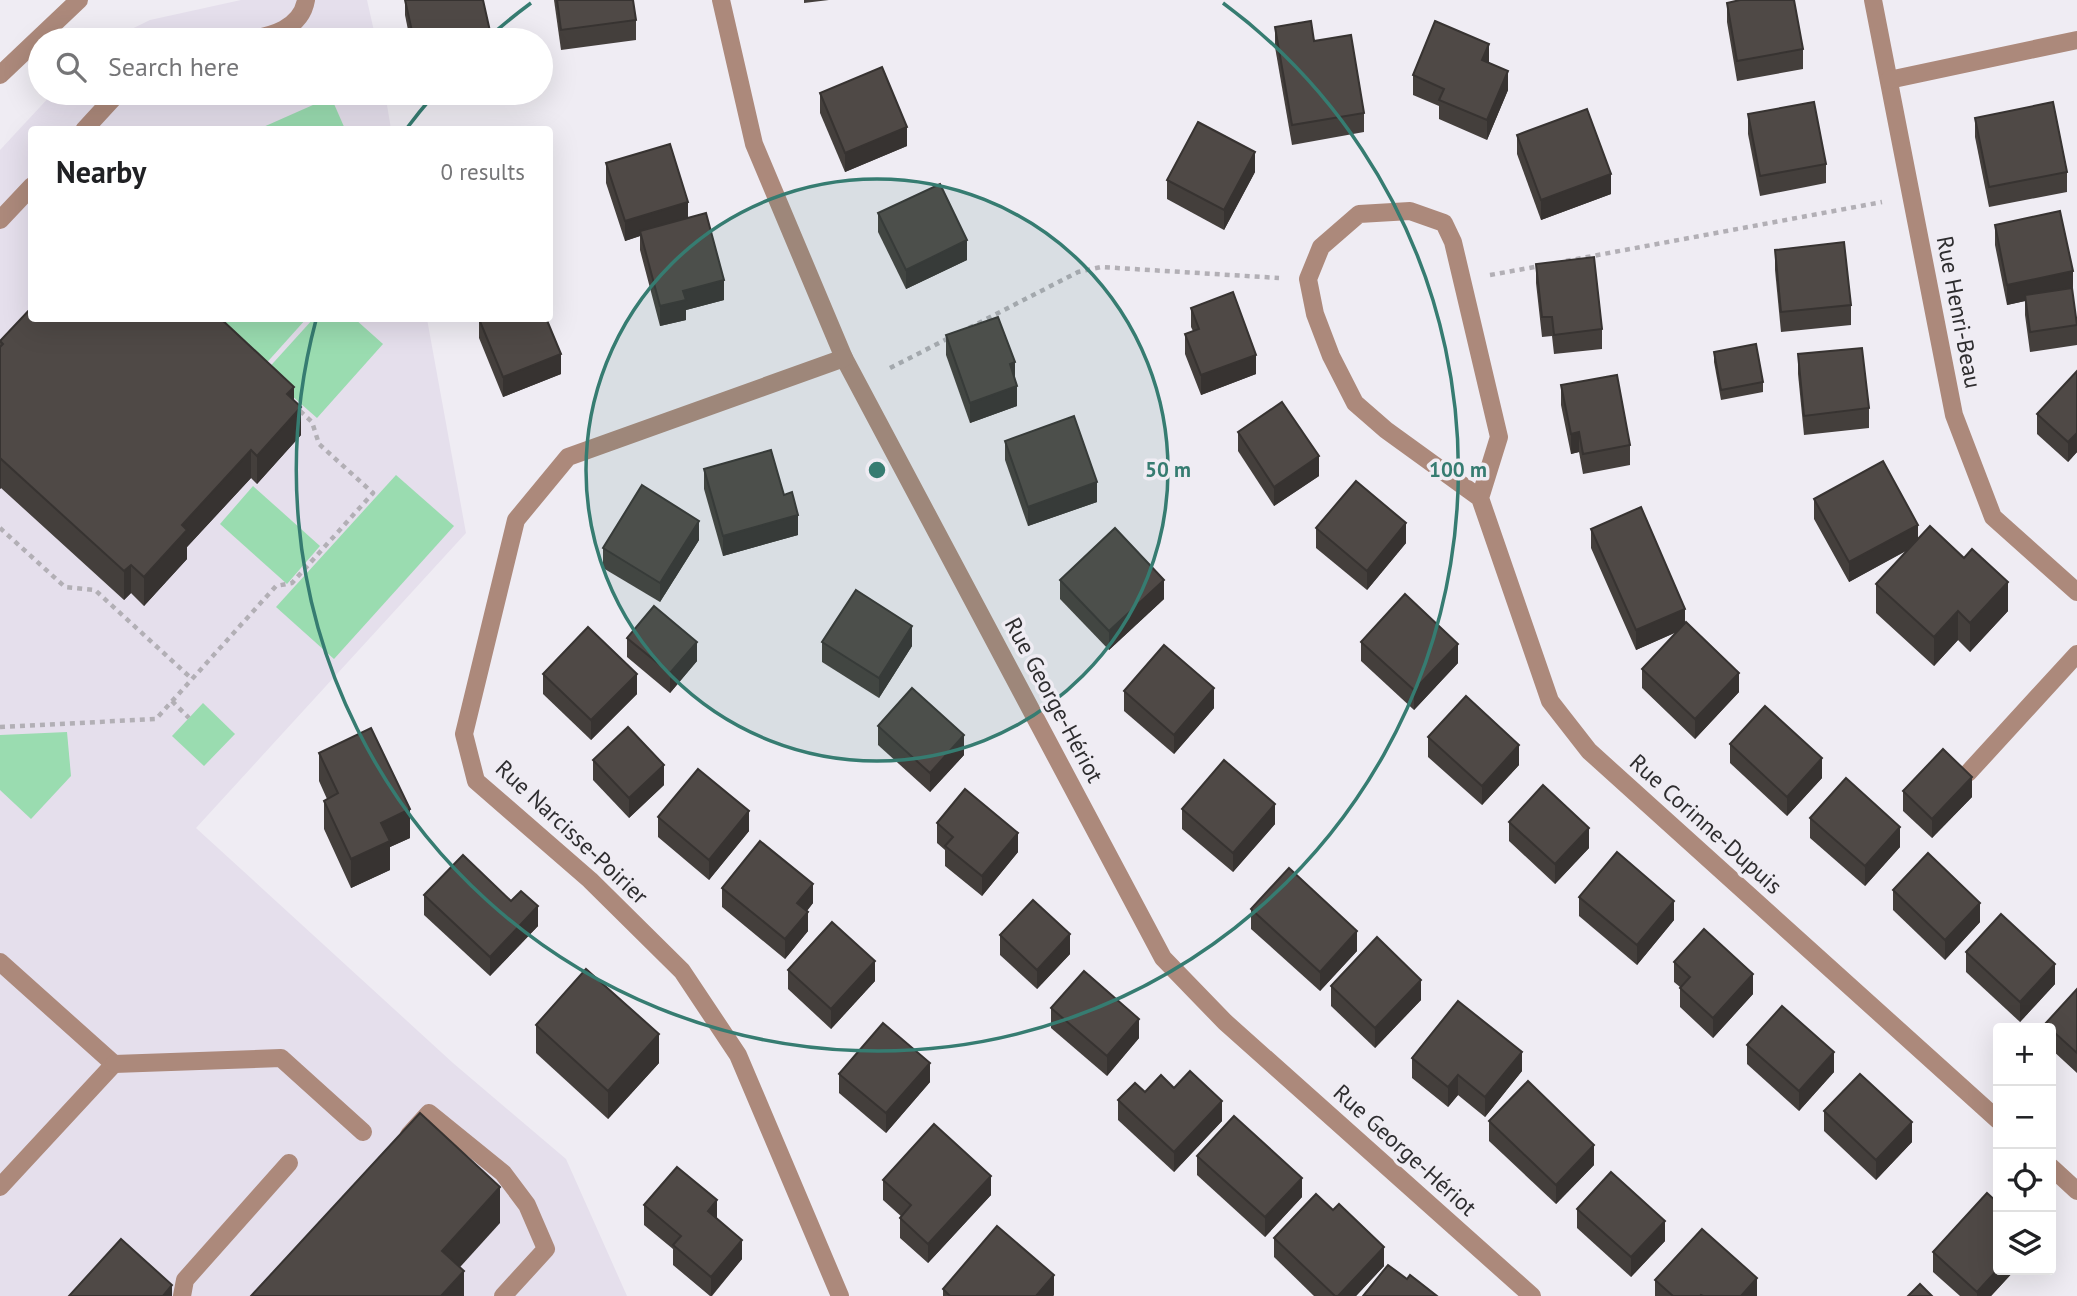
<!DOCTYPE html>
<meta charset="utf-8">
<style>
:root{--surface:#fff;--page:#f6f6f6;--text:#202124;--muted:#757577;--line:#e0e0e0}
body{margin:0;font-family:"PT Sans",sans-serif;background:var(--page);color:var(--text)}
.controls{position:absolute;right:21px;bottom:21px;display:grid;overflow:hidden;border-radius:7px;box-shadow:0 7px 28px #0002}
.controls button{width:63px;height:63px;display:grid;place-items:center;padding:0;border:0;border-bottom:2px solid var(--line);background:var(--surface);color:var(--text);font:35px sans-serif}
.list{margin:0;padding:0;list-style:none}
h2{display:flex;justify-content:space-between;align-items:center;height:91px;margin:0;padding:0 28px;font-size:30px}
h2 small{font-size:23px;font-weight:400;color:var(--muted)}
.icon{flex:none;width:38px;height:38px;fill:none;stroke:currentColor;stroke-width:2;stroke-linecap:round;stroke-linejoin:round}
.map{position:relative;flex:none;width:2077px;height:1296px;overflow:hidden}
.search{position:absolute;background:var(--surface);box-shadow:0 7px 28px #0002;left:28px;top:28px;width:525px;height:77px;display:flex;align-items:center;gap:18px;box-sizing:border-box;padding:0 24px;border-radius:38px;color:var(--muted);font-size:26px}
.panel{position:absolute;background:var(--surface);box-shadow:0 7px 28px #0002;left:28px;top:126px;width:525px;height:196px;border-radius:7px}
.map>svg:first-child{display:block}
.built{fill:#e5dfec}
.green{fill:#9adcb0}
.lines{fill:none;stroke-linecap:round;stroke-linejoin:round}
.path{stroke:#b2afb5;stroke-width:4.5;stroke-dasharray:5 5;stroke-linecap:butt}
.minor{stroke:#ac897b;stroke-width:18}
.wall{fill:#443f3c}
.shaded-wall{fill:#373331}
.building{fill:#4f4946;stroke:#373331;stroke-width:2}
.ring{fill:none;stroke:#367c71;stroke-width:3.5}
.labels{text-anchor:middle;stroke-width:7;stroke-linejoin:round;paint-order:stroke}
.street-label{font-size:23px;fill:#2e2d2f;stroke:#efecf3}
.centre{fill:#367c71;stroke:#efecf3;stroke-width:3.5}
.ring-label{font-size:21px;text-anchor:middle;font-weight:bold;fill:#367c71;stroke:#efecf3;stroke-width:7;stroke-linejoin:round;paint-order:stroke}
</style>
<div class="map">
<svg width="2077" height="1296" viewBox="0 0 2077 1296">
<rect width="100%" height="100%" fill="#efecf3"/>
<g class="built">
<path d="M241,0H367L376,40H109L150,20Z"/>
<path d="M53,93H385L391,129L32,130V318L427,319L466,533L196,828L453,1063L566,1159L627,1296H0V150Z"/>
</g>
<g class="green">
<path d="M331,97L345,129H261V128Z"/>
<path d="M213,318L306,319L262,368Z"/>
<path d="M313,319H355L383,344L317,418L265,372Z"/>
<path d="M396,475L454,526L334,659L276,607Z"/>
<path d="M253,486L320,546L287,584L220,524Z"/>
<path d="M203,703L235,734L204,766L172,736Z"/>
<path d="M67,732L71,776L31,819L0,790V735Z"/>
</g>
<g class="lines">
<g class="path">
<path d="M1566,261L1882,202"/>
<path d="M1490,275L1540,266"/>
<path d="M969,328L1078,272L1101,267L1279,278"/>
<path d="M890,368L949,338"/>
<path d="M0,528L65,587L95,590L192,679"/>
<path d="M172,701L189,718"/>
<path d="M0,727L156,719L276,586L292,583L373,493L319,444L312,422L299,410"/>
</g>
<g class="minor">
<path d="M721,0L754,144L844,358L1163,958L1225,1022L1532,1296"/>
<path d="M1873,0L1954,415L1993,517L2077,592"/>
<path d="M246,40C271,36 301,29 306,0"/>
<path d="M0,75L79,0"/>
<path d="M1889,80L2077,40"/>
<path d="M84,130L118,93"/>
<path d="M0,220L32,186"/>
<path d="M1480,498L1499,437L1453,242L1444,223L1410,211L1359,214L1321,247L1308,279L1315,314L1331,356L1355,403L1386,430L1480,498L1550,701L1589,751L1998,1120"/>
<path d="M1968,773L2077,654"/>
<path d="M0,962L114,1064L0,1187"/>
<path d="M114,1064L281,1058L363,1132"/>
<path d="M409,1135L429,1113L503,1173L527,1205L546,1249L503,1296"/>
<path d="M2051,1167L2077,1191"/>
<path d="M182,1296L185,1280L289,1163"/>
<path d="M840,1296L738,1055L682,971L590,880L476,781L464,734L516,520L568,457L844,358"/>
</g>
</g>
<g class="wall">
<path d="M405,0H483L492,40H410L405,15Z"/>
<path d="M554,0H633L636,20V40L561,50Z"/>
<path d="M804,0H829L804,3Z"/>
<path d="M1736,0H1794L1803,49V69L1737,81L1727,22V3L1736,1Z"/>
<path d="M1275,27L1314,41L1364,113V132L1292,145L1275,47Z"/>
<path d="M1489,62L1508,90L1487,140L1439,119V106L1413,95V75Z"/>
<path d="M820,93L907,146L845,172L820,113Z"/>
<path d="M1748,114L1826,164V183L1760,196L1748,134Z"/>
<path d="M1975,118L2067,172V192L1989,207L1975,137Z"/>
<path d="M1517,135L1611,194L1541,220L1517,154Z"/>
<path d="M606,163L688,218L724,300L686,310V320L660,326L640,250V236L625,241L606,183Z"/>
<path d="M1255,172L1224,230L1167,199V180Z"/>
<path d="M878,213L967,260L906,289L878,232Z"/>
<path d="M1995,225L2073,291H2072L2077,322V345L2030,352L2025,315V301L2007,305L1995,245Z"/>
<path d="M1775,250L1851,305V325L1781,332L1775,270Z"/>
<path d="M1536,264L1602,329V349L1554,354L1552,336L1542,337L1536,283Z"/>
<path d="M1191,308L1256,374L1201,395L1185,354V334L1193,331L1191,327Z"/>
<path d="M479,319L561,374L503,397L479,338Z"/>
<path d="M946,335L1015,378L1017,406L970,423L946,355Z"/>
<path d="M0,341L294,400L301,435L257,484L251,478L187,547V559L144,606L131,593L124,600L1,488L0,489Z"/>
<path d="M1714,352L1763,382V392L1721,400L1714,362Z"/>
<path d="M1798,354L1869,408V428L1804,435L1798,374Z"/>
<path d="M2077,371V452L2068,462L2037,434V414Z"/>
<path d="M1561,385L1630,445V465L1583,474L1579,452L1571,454L1561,405Z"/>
<path d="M1238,432L1319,476L1274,506L1238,451Z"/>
<path d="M1005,441L1097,502L1028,526L1005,460Z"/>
<path d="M704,469L784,495L798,535L723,556L704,489Z"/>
<path d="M1814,499L1918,539L2008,611L1970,652L1958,640L1934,666L1876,613V584L1908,550L1849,582L1814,519Z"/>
<path d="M1316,528L1406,543L1367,590L1316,548Z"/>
<path d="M1591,529L1685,623L1739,692L1695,739L1642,688V669L1677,632L1636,650L1591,548Z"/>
<path d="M699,540L660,602L603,568V548Z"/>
<path d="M1060,580L1164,599L1109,650L1060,599Z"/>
<path d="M627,638L697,661L670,693L627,657Z"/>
<path d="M822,642L912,646L879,698L822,662Z"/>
<path d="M1361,642L1458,663L1414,710L1361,661Z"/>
<path d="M543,674L637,694L591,740L543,694Z"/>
<path d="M1124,691L1214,708L1174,754L1124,711Z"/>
<path d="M878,726L964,755L930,792L878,745Z"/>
<path d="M1428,737L1519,765L1482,805L1428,757Z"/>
<path d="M1730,744L1822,778L1787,816L1730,763Z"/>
<path d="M319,753L410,838L390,847V870L351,888L324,829V801L327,799L319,781Z"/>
<path d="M593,760L664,785L629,818L593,780Z"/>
<path d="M1903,791L1972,797L1932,838L1903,811Z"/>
<path d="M1182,809L1275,824L1233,872L1182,829Z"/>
<path d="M658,817L749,831L709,880L658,837Z"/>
<path d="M1810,818L1900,847L1865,886L1810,838Z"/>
<path d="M1509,822L1589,848L1555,884L1509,841Z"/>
<path d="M937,823L1018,852L982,896L945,866V850L937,843Z"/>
<path d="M722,888L813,903L807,911L808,931L785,959L722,907Z"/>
<path d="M1893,890L1980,922L1945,960L1893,910Z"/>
<path d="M424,895L538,926L490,976L424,915Z"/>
<path d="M1579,897L1674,920L1637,965L1579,916Z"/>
<path d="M1251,909L1357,951L1320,991L1251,929Z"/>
<path d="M1000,935L1070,954L1037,989L1000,955Z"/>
<path d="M1966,952L2055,984L2020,1022L1966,972Z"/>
<path d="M1674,962L1753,994L1713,1038L1680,1007V987L1674,982Z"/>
<path d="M788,970L875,981L831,1029L788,989Z"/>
<path d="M1331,986L1421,1000L1375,1048L1331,1006Z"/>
<path d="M2077,989V1073L2051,1049V1028H2045V1024Z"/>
<path d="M1051,1008L1139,1038L1107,1076L1051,1028Z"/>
<path d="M536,1025L659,1063L608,1119L536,1053Z"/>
<path d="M1747,1045L1834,1072L1799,1111L1747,1064Z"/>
<path d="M1412,1058L1522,1071L1485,1117L1458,1095L1448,1107L1412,1078Z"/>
<path d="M839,1074L930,1082L886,1133L839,1093Z"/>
<path d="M1174,1088L1222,1121L1174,1172L1118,1120V1100Z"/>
<path d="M1824,1111L1912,1142L1876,1180L1824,1131Z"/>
<path d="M1489,1121L1594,1165L1556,1204L1489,1141Z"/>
<path d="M1197,1156L1302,1197L1265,1237L1197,1175Z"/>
<path d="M883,1180L991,1195L928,1263L900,1238V1218L902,1217L883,1200Z"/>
<path d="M644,1205L717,1219L742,1259L712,1296H710L673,1265V1249L644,1225Z"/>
<path d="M1577,1209L1665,1241L1631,1277L1577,1228Z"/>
<path d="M1274,1238L1384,1266L1356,1296H1314L1274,1257Z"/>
<path d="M1933,1252L2015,1270L1991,1296H1960L1933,1272Z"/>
<path d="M1655,1280L1757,1296H1655Z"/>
<path d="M943,1289L1054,1295L1053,1296H943Z"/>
</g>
<g class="shaded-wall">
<path d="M1489,44V64L1482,60Z"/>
<path d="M1508,71V90L1487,140V120Z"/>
<path d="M907,127V146L845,172V153Z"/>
<path d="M1255,152V172L1224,230V210Z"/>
<path d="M1611,174V194L1541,220V200Z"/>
<path d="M688,202V222L640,231V236L625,241V221Z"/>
<path d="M967,240V260L906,289V270Z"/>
<path d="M2073,271V291L2026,301L2025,295V301L2007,305V285Z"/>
<path d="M724,280V300L686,310V320L660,326V306L683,291Z"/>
<path d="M561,354V374L503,397V377Z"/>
<path d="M1256,355V374L1201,395V375Z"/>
<path d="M1015,362V382L1010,364Z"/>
<path d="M1017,386V406L970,423V403Z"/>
<path d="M294,387V415L301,407V435L257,484V456L287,394Z"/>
<path d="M1579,432V452L1571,454V434Z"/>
<path d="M2077,433V452L2068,462V442Z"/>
<path d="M251,450V478L187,547V559L144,606V577L182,525Z"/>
<path d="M1319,456V476L1274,506V487Z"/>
<path d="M1,459V488L0,489V460Z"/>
<path d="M1097,482V502L1028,526V507Z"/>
<path d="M798,515V535L723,556V536Z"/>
<path d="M699,521V540L660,602V583Z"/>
<path d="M1406,523V543L1367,590V571Z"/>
<path d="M1918,525V544L1849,582V562Z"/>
<path d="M131,565V593L124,600V571Z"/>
<path d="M1164,580V599L1109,650V631Z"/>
<path d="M2008,582V611L1970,652V623Z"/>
<path d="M1685,609V628L1636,650V630Z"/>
<path d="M1958,611V640L1934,666V637Z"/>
<path d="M912,626V646L879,698V678Z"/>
<path d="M697,642V661L670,693V673Z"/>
<path d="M1458,644V663L1414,710V690Z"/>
<path d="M1739,673V692L1695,739V719Z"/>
<path d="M637,674V694L591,740V720Z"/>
<path d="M1214,688V708L1174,754V735Z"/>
<path d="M964,735V755L930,792V773Z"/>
<path d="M1519,745V765L1482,805V786Z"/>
<path d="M1822,758V778L1787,816V797Z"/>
<path d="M664,765V785L629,818V798Z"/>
<path d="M1972,777V797L1932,838V819Z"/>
<path d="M1275,804V824L1233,872V853Z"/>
<path d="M410,809V838L390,847V870L351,888V859L381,823Z"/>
<path d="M749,811V831L709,880V860Z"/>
<path d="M1900,827V847L1865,886V866Z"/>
<path d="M1589,828V848L1555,884V864Z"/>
<path d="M1018,833V852L982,896V876Z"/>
<path d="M813,884V903L797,923V903Z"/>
<path d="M1674,901V920L1637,965V945Z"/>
<path d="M1980,903V922L1945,960V940Z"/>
<path d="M538,906V926L490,976V957Z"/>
<path d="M808,912V931L785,959V939Z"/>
<path d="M1357,931V951L1320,991V972Z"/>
<path d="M1070,934V954L1037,989V970Z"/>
<path d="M875,961V981L831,1029V1009Z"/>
<path d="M2055,964V984L2020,1022V1002Z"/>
<path d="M1753,974V994L1713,1038V1018Z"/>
<path d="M1421,980V1000L1375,1048V1028Z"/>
<path d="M1139,1019V1038L1107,1076V1056Z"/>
<path d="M659,1034V1063L608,1119V1091Z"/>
<path d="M1522,1052V1071L1485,1117V1097Z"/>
<path d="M1834,1052V1072L1799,1111V1091Z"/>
<path d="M930,1063V1082L886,1133V1113Z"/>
<path d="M1458,1075V1095L1448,1107V1087Z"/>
<path d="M1222,1101V1121L1174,1172V1152Z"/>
<path d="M1912,1122V1142L1876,1180V1160Z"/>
<path d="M1594,1145V1165L1556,1204V1185Z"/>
<path d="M991,1176V1195L928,1263V1244Z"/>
<path d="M1302,1178V1197L1265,1237V1217Z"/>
<path d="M500,1187V1223L442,1287V1251Z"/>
<path d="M717,1200V1220L708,1211Z"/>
<path d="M1665,1221V1241L1631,1277V1257Z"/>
<path d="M742,1240V1259L711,1296V1277Z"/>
<path d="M1384,1247V1266L1356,1296H1338Z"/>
<path d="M1998,1269V1270H2015L1991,1296H1977V1292Z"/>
<path d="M464,1271V1296H441Z"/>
<path d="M1054,1275V1295L1053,1296H1036Z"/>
<path d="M1757,1278V1296H1741Z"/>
<path d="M172,1285V1296H163Z"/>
</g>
<g class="building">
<path d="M405,0H483L492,40H414Z"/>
<path d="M557,0H633L636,20L561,30Z"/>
<path d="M1740,0H1794L1803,49L1737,61L1727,3Z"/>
<path d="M1311,21L1314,41L1351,35L1364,113L1292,125L1275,27Z"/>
<path d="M1435,21L1489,44L1482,60L1508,71L1487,120L1439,100L1444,89L1413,75Z"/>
<path d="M882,67L907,127L845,153L820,93Z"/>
<path d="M1814,102L1826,164L1760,176L1748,114Z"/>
<path d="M2053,102L2067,172L1989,187L1975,118Z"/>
<path d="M1587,109L1611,174L1541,200L1517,135Z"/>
<path d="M1198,122L1255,152L1224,210L1167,180Z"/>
<path d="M670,144L688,202L625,221L606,163Z"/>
<path d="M940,184L967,240L906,270L878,213Z"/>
<path d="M2060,211L2073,271L2007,285L1995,225Z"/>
<path d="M706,213L724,280L683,291L686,300L660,306L640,231Z"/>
<path d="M1844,242L1851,305L1781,312L1775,250Z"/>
<path d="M1594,257L1602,329L1554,335L1552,317H1542L1536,264Z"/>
<path d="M2072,288L2077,325L2030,332L2025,295Z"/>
<path d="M1233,292L1256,355L1201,375L1185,334L1199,329L1191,308Z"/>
<path d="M32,307V318H220L294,387L287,394L301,407L257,456L251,450L182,525L187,530L144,577L131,565L124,571L1,459L0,460V347L3,344L0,341Z"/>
<path d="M998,317L1015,362L1010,364L1017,386L970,403L946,335Z"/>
<path d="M546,318L561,354L503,377L479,319Z"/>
<path d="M1756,344L1763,382L1721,390L1714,352Z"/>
<path d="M1862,348L1869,408L1804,416L1798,354Z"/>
<path d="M2077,371V433L2068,442L2037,414Z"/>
<path d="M1617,375L1630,445L1583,454L1579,432L1571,434L1561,385Z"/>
<path d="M1282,402L1319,456L1274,487L1238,432Z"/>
<path d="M1074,416L1097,482L1028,507L1005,441Z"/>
<path d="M771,450L784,495L792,492L798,515L723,536L704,469Z"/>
<path d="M1883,461L1918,525L1849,562L1814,499Z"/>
<path d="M1356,481L1406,523L1367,571L1316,528Z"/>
<path d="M642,485L699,521L660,583L603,548Z"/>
<path d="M1641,507L1685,609L1636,630L1591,529Z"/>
<path d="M1930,526L1964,558L1972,549L2008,582L1970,623L1958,611L1934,637L1876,584Z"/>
<path d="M1115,528L1164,580L1109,631L1060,580Z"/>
<path d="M856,590L912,626L879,678L822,642Z"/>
<path d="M1405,594L1458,644L1414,690L1361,642Z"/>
<path d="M654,606L697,642L670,673L627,638Z"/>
<path d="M1686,622L1739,673L1695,719L1642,669Z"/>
<path d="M588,627L637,674L591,720L543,674Z"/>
<path d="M1164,645L1214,688L1174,735L1124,691Z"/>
<path d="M912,688L964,735L930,773L878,726Z"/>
<path d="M1466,696L1519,745L1482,786L1428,737Z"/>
<path d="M1765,706L1822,758L1787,797L1730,744Z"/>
<path d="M628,727L664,765L629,798L593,760Z"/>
<path d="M371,728L410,809L381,823L390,841L351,859L324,801L338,793L319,753Z"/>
<path d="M1943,749L1972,777L1932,819L1903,791Z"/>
<path d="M1224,760L1275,804L1233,853L1182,809Z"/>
<path d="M698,769L749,811L709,860L658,817Z"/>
<path d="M1846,778L1900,827L1865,866L1810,818Z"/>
<path d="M1543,785L1589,828L1555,864L1509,822Z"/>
<path d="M965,789L1018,833L982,876L945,846L953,837L937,823Z"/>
<path d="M760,841L813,884L797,903L808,912L785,939L722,888Z"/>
<path d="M1617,852L1674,901L1637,945L1579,897Z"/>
<path d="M1928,853L1980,903L1945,940L1893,890Z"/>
<path d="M463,855L511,901L521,891L538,906L490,957L424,895Z"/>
<path d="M1289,868L1357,931L1320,972L1251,909Z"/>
<path d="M1033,900L1070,934L1037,970L1000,935Z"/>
<path d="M2001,914L2055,964L2020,1002L1966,952Z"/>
<path d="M832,922L875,961L831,1009L788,970Z"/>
<path d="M1704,929L1753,974L1713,1018L1680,988L1690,977L1674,962Z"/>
<path d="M1377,937L1421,980L1375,1028L1331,986Z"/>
<path d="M586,969L659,1034L608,1091L536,1025Z"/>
<path d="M1084,971L1139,1019L1107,1056L1051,1008Z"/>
<path d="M2077,989V1053L2045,1024Z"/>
<path d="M1458,1001L1522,1052L1485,1097L1458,1075L1448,1087L1412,1058Z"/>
<path d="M1782,1006L1834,1052L1799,1091L1747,1045Z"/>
<path d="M883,1023L930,1063L886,1113L839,1074Z"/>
<path d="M1190,1071L1222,1101L1174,1152L1118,1100L1135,1083L1145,1092L1161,1075L1174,1088Z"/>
<path d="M1860,1074L1912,1122L1876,1160L1824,1111Z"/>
<path d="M1528,1081L1594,1145L1556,1185L1489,1121Z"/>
<path d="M420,1113L500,1187L442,1251L464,1271L441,1296H251Z"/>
<path d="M1234,1116L1302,1178L1265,1217L1197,1156Z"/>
<path d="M934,1124L991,1176L928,1244L900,1218L911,1205L883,1180Z"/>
<path d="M677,1167L717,1200L708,1211L742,1240L711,1277L673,1245L681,1236L644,1205Z"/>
<path d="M1611,1172L1665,1221L1631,1257L1577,1209Z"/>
<path d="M1987,1193L1998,1203V1269L1977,1292L1933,1252Z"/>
<path d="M1316,1194L1333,1210L1339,1204L1384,1247L1338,1296H1335L1274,1238Z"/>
<path d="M997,1226L1054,1275L1036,1296H950L943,1289Z"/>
<path d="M1702,1229L1757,1278L1741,1296H1703L1701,1295L1700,1296H1673L1655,1280Z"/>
<path d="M121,1239L172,1285L163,1296H69Z"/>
<path d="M1388,1265L1407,1279L1410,1275L1437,1296H1363Z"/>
<path d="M1920,1284L1932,1296H1908Z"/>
</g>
<circle cx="877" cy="470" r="291" fill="#367c71" fill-opacity=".12"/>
<g class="ring">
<circle cx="877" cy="470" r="291"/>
<path d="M407 128A581 581 0 0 1 432 97M488 38A581 581 0 0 1 531 3M1223 3A581 581 0 1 1 316 320"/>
</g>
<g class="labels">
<g class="street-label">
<text transform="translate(1959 312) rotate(79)" y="8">Rue Henri-Beau</text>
<text transform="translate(1054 700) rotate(62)" y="8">Rue George-Hériot</text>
<text transform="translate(1706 824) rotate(42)" y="8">Rue Corinne-Dupuis</text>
<text transform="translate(572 832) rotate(43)" y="8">Rue Narcisse-Poirier</text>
<text transform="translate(1405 1150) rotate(42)" y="8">Rue George-Hériot</text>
</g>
</g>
<circle cx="877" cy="470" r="10" class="centre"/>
<g class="ring-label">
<text x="1168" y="477">50 m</text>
<text x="1458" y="477">100 m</text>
</g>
</svg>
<div class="controls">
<button>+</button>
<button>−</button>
<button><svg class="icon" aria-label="locate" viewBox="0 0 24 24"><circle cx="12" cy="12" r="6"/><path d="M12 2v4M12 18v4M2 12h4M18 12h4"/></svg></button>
<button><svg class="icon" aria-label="layers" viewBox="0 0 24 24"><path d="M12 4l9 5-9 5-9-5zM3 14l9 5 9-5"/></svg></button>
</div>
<div class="search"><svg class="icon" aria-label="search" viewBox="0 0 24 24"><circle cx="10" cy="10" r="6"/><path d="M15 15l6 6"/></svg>Search here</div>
<section class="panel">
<h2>Nearby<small>0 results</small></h2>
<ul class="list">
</ul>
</section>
</div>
